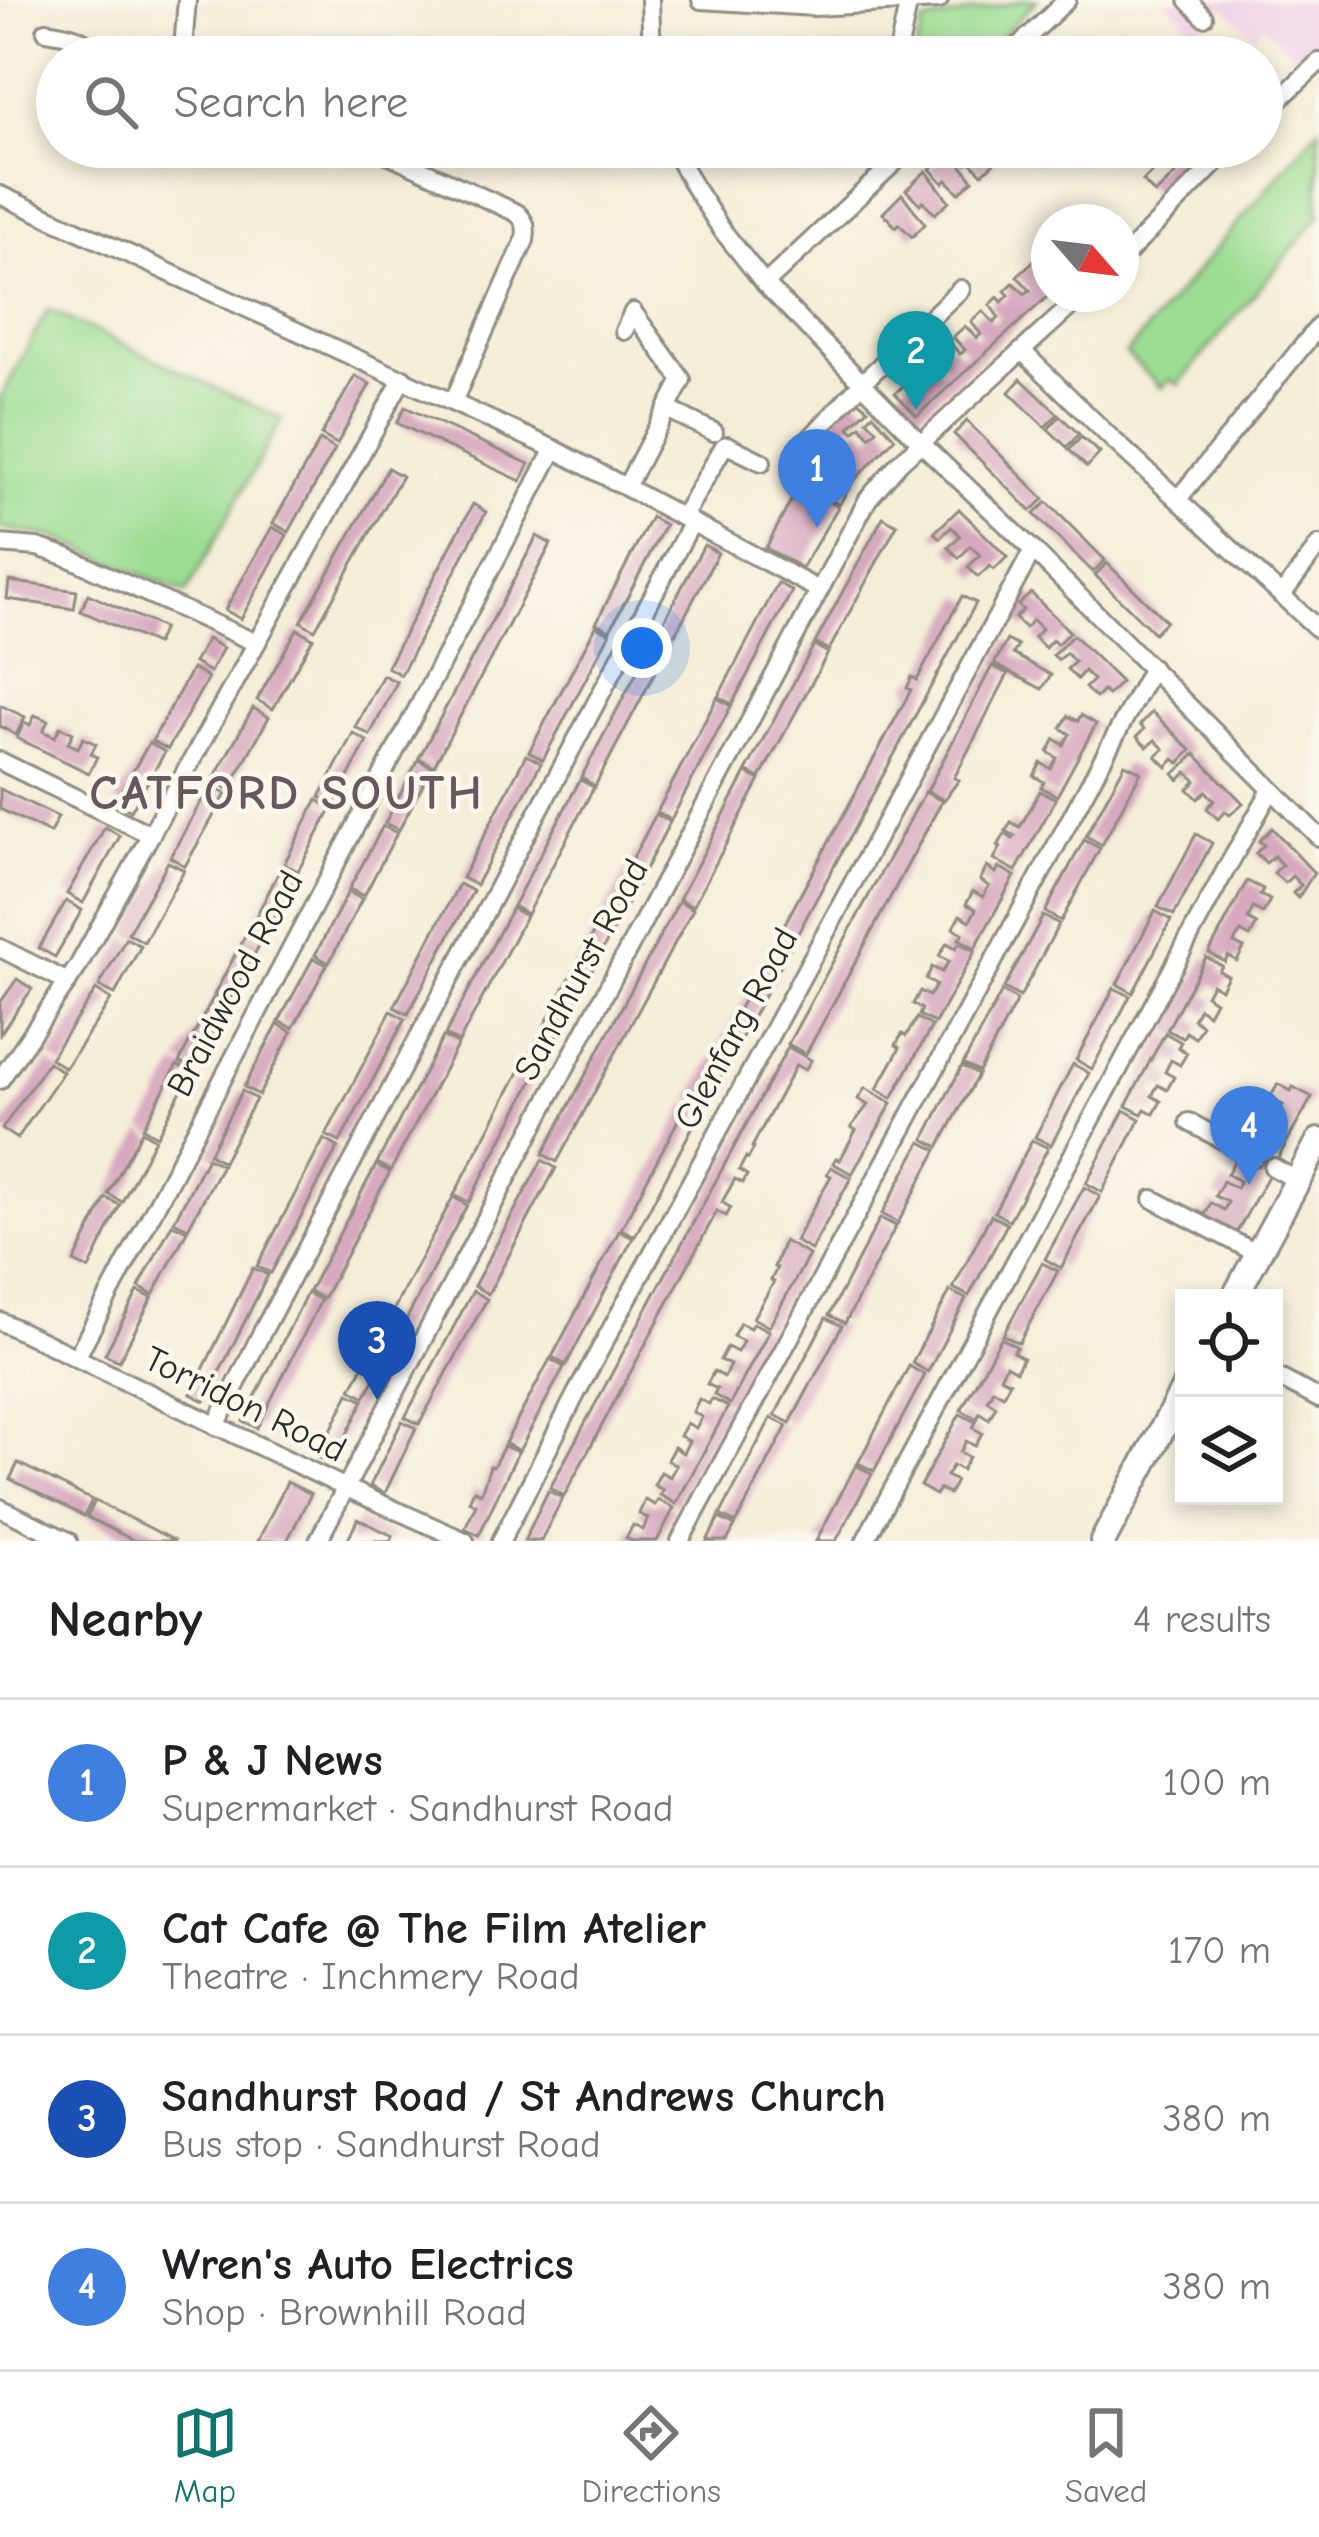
<!DOCTYPE html>
<meta charset="utf-8">
<style>
:root{--surface:#fff;--page:#f2f2f2;--text:#202124;--muted:#757577;--line:#e0e0e0;--accent:#0f766e}
body{margin:0;font-family:"Comic Neue",sans-serif;background:var(--page);color:var(--text)}
.controls{position:absolute;right:36px;bottom:36px;display:grid;overflow:hidden;border-radius:0px;box-shadow:0 6px 18px #0003}
.controls button{width:108px;height:108px;display:grid;place-items:center;padding:0;border:0;border-bottom:3px solid var(--line);background:var(--surface);color:var(--text);font:60px sans-serif}
.compass{position:absolute;left:1031px;top:204px;width:108px;height:108px;border-radius:50%;background:var(--surface);box-shadow:0 6px 18px #0003;rotate:118deg}
.you{position:absolute;left:642px;top:648px;width:42px;height:42px;margin:-30px;border:9px solid #fff;border-radius:50%;background:#1a73e8;box-shadow:0 0 0 18px #1a73e833}
.badge{display:grid;place-items:center;width:78px;height:78px;border-radius:50%;background:var(--accent);color:#fff;font-size:39px;font-weight:700}
.pin{position:absolute;translate:-50% -99px;filter:drop-shadow(0 3px 6px #0008)}
.pin::after{content:'';position:absolute;top:63px;width:42px;height:36px;background:inherit;clip-path:polygon(0 0,100% 0,50% 100%)}
.list{margin:0;padding:0;list-style:none}
h2{display:flex;justify-content:space-between;align-items:center;height:156px;margin:0;padding:0 48px;font-size:51px}
h2 small{font-size:39px;font-weight:400;color:var(--muted)}
.list li{display:grid;grid-template-columns:78px 1fr auto;gap:36px;align-items:center;box-sizing:border-box;height:168px;padding:0 48px;border-top:3px solid var(--line)}
.list b{display:block;font-size:45px;white-space:nowrap}
.list p{margin:0;font-size:39px;white-space:nowrap;color:var(--muted)}
.list em{font-size:39px;font-style:normal;color:var(--muted)}
.icon{flex:none;width:66px;height:66px;fill:none;stroke:currentColor;stroke-width:2;stroke-linecap:round;stroke-linejoin:round}
.map{position:relative;flex:none;width:1319px;height:1541px;overflow:hidden}
.search{position:absolute;background:var(--surface);box-shadow:0 6px 18px #0003;left:36px;right:36px;top:36px;height:132px;display:flex;align-items:center;gap:30px;box-sizing:border-box;padding:0 42px;border-radius:66px;color:var(--muted);font-size:45px}
.sheet{height:828px;background:var(--surface)}
nav{display:flex;justify-content:space-around;align-items:center;box-sizing:border-box;height:168px;border-top:3px solid var(--line);background:var(--surface);font-size:33px;color:var(--muted)}
nav a{display:grid;justify-items:center;gap:6px}
nav .on{color:var(--accent)}
.map>svg:first-child{display:block}
.built{fill:#efd0e7}
.green{fill:#9cdd93;stroke:#64845f;stroke-width:3}
.building{fill:#d7a8bf}
.lines{fill:none;stroke-linecap:round;stroke-linejoin:round}
.minor-casing{stroke:#908c81;stroke-width:22}
.highway-casing{stroke:#908c81;stroke-width:30}
.minor{stroke:#fff;stroke-width:16}
.highway{stroke:#fff;stroke-width:24}
.labels{text-anchor:middle;stroke-width:9;stroke-linejoin:round;paint-order:stroke}
.street-label{font-size:36px;fill:#2b2b2b;stroke:#fbf7ec}
.district-label{font-size:48px;font-weight:bold;letter-spacing:3px;fill:#67575f;stroke:#fbf7ec}
</style>
<div class="map">
<svg width="1319" height="1541" viewBox="0 0 1319 1541">
<rect width="100%" height="100%" fill="#fbf7ec"/>
<filter id="ink" filterUnits="userSpaceOnUse"><feTurbulence type="fractalNoise" baseFrequency=".00833" numOctaves="2"/><feDisplacementMap in="SourceGraphic" scale="24" xChannelSelector="R" yChannelSelector="G"/><feConvolveMatrix kernelMatrix="1 2 1 2 8 2 1 2 1" color-interpolation-filters="sRGB"/></filter>
<filter id="wash" filterUnits="userSpaceOnUse"><feTurbulence type="fractalNoise" baseFrequency=".004" numOctaves="4" result="noise"/><feDisplacementMap in="SourceGraphic" scale="48" xChannelSelector="R" yChannelSelector="G"/><feGaussianBlur stdDeviation="2.7" result="paint"/><feColorMatrix in="noise" values="0 0 0 0 0 0 0 0 0 0 0 0 0 0 0 0 0 1.4 0 .05"/><feComposite in="paint" operator="in"/></filter>
<g filter="url(#wash)">
<rect width="100%" height="100%" fill="#f4edd7"/>
<path class="built" d="M1166,0H1319V44L1301,61L1264,26L1253,36L1223,6L1196,32Z"/>
<g class="green">
<path d="M1025,0H1037L981,57H914L924,23Z"/>
<path d="M1319,128V217L1178,385L1170,379L1162,388L1126,354Z"/>
<path d="M48,309L282,419L186,593L54,537L0,528V399Z"/>
</g>
<g id="blocks">
<g class="building">
<path d="M956,147H983L996,161L982,174L970,161L966,164L953,150Z"/>
<path d="M1177,147H1203L1155,194L1143,181Z"/>
<path d="M950,151L973,180L959,193L947,180L943,183L930,169Z"/>
<path d="M926,171L949,201L935,214L923,201L920,204L906,190Z"/>
<path d="M902,194L925,224L912,237L899,224L896,227L883,213Z"/>
<path d="M1039,256L1049,266V295L917,416L895,393L932,361L940,370L946,365L938,356L951,344L960,354L963,352L965,350L953,337L965,326L977,338L981,334L971,322L983,311L994,323L999,318L990,305L998,297L1002,302L1009,295L1005,291L1013,283L1025,294L1030,290L1017,276Z"/>
<path d="M355,376L370,384L337,444L321,435Z"/>
<path d="M1021,379L1058,414L1045,427L1009,392Z"/>
<path d="M854,396L868,409L849,427L854,432L861,426L870,437L877,430L867,420L873,414L895,438L852,483L839,505L813,487L827,468L835,474L841,467L831,457L842,445L852,454L855,451L826,424Z"/>
<path d="M405,407L529,464L521,481L397,423Z"/>
<path d="M1060,416L1079,434L1067,447L1048,429Z"/>
<path d="M967,421L1044,499L1031,511L954,434Z"/>
<path d="M826,426L836,436L829,444L832,446L814,467L810,463L800,476L788,468Z"/>
<path d="M1081,437L1100,453L1087,467L1069,450Z"/>
<path d="M320,440L335,449L289,532L273,523Z"/>
<path d="M388,468L402,476L315,630L301,622Z"/>
<path d="M801,482L838,507L802,568L766,548Z"/>
<path d="M1047,502L1105,560L1093,572L1034,514Z"/>
<path d="M473,504L486,512L401,675L387,667Z"/>
<path d="M959,509L1007,557L994,570L990,566L978,577L968,567L980,555L970,546L959,558L948,547L960,536L956,531L951,527L940,538L934,533Z"/>
<path d="M651,517L665,525L610,630L596,623Z"/>
<path d="M883,517L897,525L829,650L815,643Z"/>
<path d="M272,527L287,535L241,619L225,610Z"/>
<path d="M537,536L551,544L434,766L419,758Z"/>
<path d="M704,545L718,553L595,786L581,778Z"/>
<path d="M1107,563L1166,621L1154,633L1095,575Z"/>
<path d="M9,581L77,591L74,609L7,599Z"/>
<path d="M778,583L792,591L732,704L718,697Z"/>
<path d="M1031,593L1070,632L1057,644L1052,640L1045,648L1034,637L1042,629L1033,620L1025,628L1015,618L1023,610L1018,605Z"/>
<path d="M88,594L163,628L156,644L81,611Z"/>
<path d="M962,596L976,603L704,1107L690,1099L911,690L907,688L912,677L917,680Z"/>
<path d="M596,626L610,633L543,760L529,752Z"/>
<path d="M297,629L313,638L273,709L257,700Z"/>
<path d="M1073,635L1121,682L1108,695L1103,691L1096,698L1085,688L1093,680L1084,671L1077,679L1067,669L1075,662L1066,653L1058,660L1053,655Z"/>
<path d="M207,639L223,648L210,672L194,663Z"/>
<path d="M1007,640L1018,646L1013,654L1051,675L1042,689L994,664Z"/>
<path d="M814,645L828,653L760,778L746,771Z"/>
<path d="M992,666L1008,674L954,778L959,780L944,800L927,791Z"/>
<path d="M192,669L208,678L168,749L152,741Z"/>
<path d="M383,675L397,682L370,735L355,727Z"/>
<path d="M717,698L731,706L671,820L657,812Z"/>
<path d="M0,705L25,717L16,735L0,726Z"/>
<path d="M253,708L269,717L229,789L213,780Z"/>
<path d="M1152,712L1191,750L1179,763L1174,759L1167,767L1156,756L1164,749L1155,740L1147,747L1137,737L1144,729L1140,725Z"/>
<path d="M35,715L48,721L43,731L55,737L60,727L73,733L68,743L78,748L83,738L96,744L91,754L97,757L89,773L17,738L24,722L30,725Z"/>
<path d="M1081,715L1096,724L1057,796L1041,787L1044,782L1034,776L1041,763L1051,769L1054,763L1057,758L1048,752L1055,739L1064,745L1067,739L1070,734L1061,728L1068,716L1078,721Z"/>
<path d="M353,733L367,741L334,804L320,797Z"/>
<path d="M149,743L165,752L131,811L115,802Z"/>
<path d="M1195,754L1243,803L1230,815L1225,811L1218,819L1207,808L1215,800L1210,796L1206,791L1198,799L1188,789L1196,781L1187,772L1179,780L1174,774Z"/>
<path d="M526,755L541,763L476,885L462,878Z"/>
<path d="M418,760L432,767L399,830L385,823Z"/>
<path d="M1125,764L1141,772L1102,845L1086,836Z"/>
<path d="M746,773L760,780L693,906L679,899Z"/>
<path d="M580,780L594,787L527,914L513,906Z"/>
<path d="M210,786L226,794L185,866L170,857Z"/>
<path d="M0,789L58,817L50,833L0,809Z"/>
<path d="M1040,791L1056,799L1016,871L994,859L1001,847L998,846L1005,834L1013,839L1015,836L1006,831L1011,822L1020,827Z"/>
<path d="M925,792L942,801L806,1054L788,1044Z"/>
<path d="M317,800L332,808L298,871L284,864Z"/>
<path d="M656,814L670,822L537,1074L523,1066Z"/>
<path d="M383,826L397,833L364,896L349,889Z"/>
<path d="M105,827L120,836L83,903L67,894Z"/>
<path d="M1272,828L1314,873L1298,898L1293,893L1301,885L1292,876L1285,883L1274,873L1282,865L1278,861L1274,856L1266,863L1256,853L1264,845L1259,841Z"/>
<path d="M1196,834L1212,843L1174,915L1158,907Z"/>
<path d="M1084,840L1100,848L1061,921L1045,912Z"/>
<path d="M168,862L184,870L144,942L128,933Z"/>
<path d="M282,866L297,874L263,937L249,930Z"/>
<path d="M987,867L996,873L999,867L1015,876L975,948L959,939L963,933L953,928L960,915L970,921L976,909L966,904L973,891L983,897L986,891L989,886L980,880Z"/>
<path d="M1247,881L1263,889L1260,895L1270,900L1263,913L1253,908L1248,919L1257,924L1250,937L1241,932L1237,937L1234,943L1244,948L1237,961L1228,956L1225,962L1209,953Z"/>
<path d="M459,884L473,891L408,1014L394,1007Z"/>
<path d="M348,892L362,899L329,963L315,955Z"/>
<path d="M66,901L82,910L55,957L39,948Z"/>
<path d="M679,901L693,909L557,1162L543,1154Z"/>
<path d="M512,908L526,916L459,1042L445,1035Z"/>
<path d="M1155,911L1171,920L1133,993L1117,984Z"/>
<path d="M1043,916L1059,924L1020,997L1004,988Z"/>
<path d="M247,932L262,940L228,1003L214,995Z"/>
<path d="M126,938L141,946L115,994L99,986Z"/>
<path d="M947,943L956,948L959,943L975,951L935,1023L919,1015L922,1009L913,1004L920,991L929,996L933,991L936,985L926,979L932,967L942,972L949,961L939,956Z"/>
<path d="M1206,957L1222,966L1219,971L1228,976L1221,989L1212,984L1206,995L1215,1001L1208,1014L1199,1008L1193,1019L1202,1025L1195,1038L1186,1032L1183,1038L1167,1030Z"/>
<path d="M313,958L327,965L293,1028L279,1021Z"/>
<path d="M17,979L32,989L0,1034V1003Z"/>
<path d="M1114,988L1130,996L1092,1069L1076,1060Z"/>
<path d="M96,990L111,1000L65,1068L50,1058Z"/>
<path d="M1002,991L1017,1000L979,1072L963,1064Z"/>
<path d="M213,998L227,1006L193,1069L179,1062Z"/>
<path d="M391,1011L405,1019L340,1142L326,1135Z"/>
<path d="M917,1018L932,1026L892,1098L877,1089L900,1048L896,1045L902,1034L906,1036Z"/>
<path d="M278,1024L292,1032L259,1095L244,1087Z"/>
<path d="M1165,1033L1181,1042L1178,1047L1187,1053L1180,1065L1171,1060L1165,1072L1174,1077L1167,1090L1158,1085L1155,1090L1152,1096L1161,1101L1154,1114L1145,1109L1142,1114L1126,1106Z"/>
<path d="M443,1037L458,1044L391,1170L377,1163Z"/>
<path d="M788,1047L811,1060L805,1070L796,1065L752,1147L754,1148L748,1159L746,1157L739,1170L747,1175L743,1183L735,1179L722,1202L731,1208L726,1216L717,1211L564,1496L550,1488Z"/>
<path d="M48,1062L63,1072L17,1139L2,1129Z"/>
<path d="M1073,1064L1089,1073L1051,1145L1035,1137Z"/>
<path d="M177,1065L191,1072L157,1136L143,1128Z"/>
<path d="M962,1066L978,1075L939,1147L924,1139Z"/>
<path d="M521,1068L535,1076L469,1202L454,1195Z"/>
<path d="M1278,1084L1291,1091L1293,1087L1312,1097L1233,1239L1194,1217L1198,1211L1205,1215L1211,1203L1224,1210L1228,1202L1215,1196L1223,1181L1236,1188L1240,1181L1227,1174L1235,1160L1248,1167L1259,1147L1246,1141L1254,1127L1259,1129L1261,1126L1268,1130L1270,1126L1253,1119L1251,1115L1260,1101L1279,1112L1283,1105L1270,1098Z"/>
<path d="M865,1088L892,1103L852,1174L833,1163L836,1158L840,1160L856,1130L851,1127L868,1105L858,1099Z"/>
<path d="M242,1091L256,1099L223,1162L209,1154Z"/>
<path d="M687,1103L701,1111L635,1236L621,1229Z"/>
<path d="M1124,1110L1140,1119L1102,1192L1086,1183Z"/>
<path d="M142,1131L155,1139L122,1202L108,1194Z"/>
<path d="M324,1139L338,1147L271,1273L257,1266Z"/>
<path d="M1032,1140L1048,1148L1009,1221L994,1212Z"/>
<path d="M921,1142L937,1150L898,1223L882,1214Z"/>
<path d="M207,1158L222,1165L188,1228L174,1221Z"/>
<path d="M542,1160L556,1168L488,1294L474,1286Z"/>
<path d="M376,1165L390,1172L323,1299L309,1291Z"/>
<path d="M831,1167L851,1178L811,1250L795,1241L831,1176L827,1174Z"/>
<path d="M1084,1187L1100,1196L1061,1268L1045,1259Z"/>
<path d="M453,1197L467,1205L400,1331L386,1324Z"/>
<path d="M106,1198L120,1205L89,1269L74,1262Z"/>
<path d="M991,1215L1007,1224L969,1296L953,1288Z"/>
<path d="M880,1218L896,1226L845,1323L829,1315Z"/>
<path d="M172,1224L187,1231L153,1295L139,1287Z"/>
<path d="M619,1231L633,1238L566,1365L552,1357Z"/>
<path d="M784,1241L809,1255L769,1327L753,1318L774,1282L771,1280L777,1268L774,1267Z"/>
<path d="M1042,1263L1058,1271L1019,1343L1003,1335Z"/>
<path d="M253,1268L268,1275L205,1401L191,1394Z"/>
<path d="M138,1291L152,1298L119,1361L105,1354Z"/>
<path d="M473,1291L487,1299L419,1424L405,1417Z"/>
<path d="M950,1291L966,1299L928,1372L912,1363Z"/>
<path d="M307,1293L321,1300L257,1428L243,1421Z"/>
<path d="M826,1318L842,1326L790,1423L775,1415Z"/>
<path d="M740,1323L750,1328L753,1323L769,1331L730,1404L714,1395L717,1389L707,1384L714,1371L724,1377L730,1365L720,1360L727,1347L737,1352L740,1347L743,1341L733,1336Z"/>
<path d="M385,1326L399,1334L365,1397L351,1389Z"/>
<path d="M1001,1338L1017,1347L1013,1352L1023,1358L1016,1371L1006,1365L1000,1377L1010,1382L1003,1395L993,1389L990,1395L987,1400L996,1406L989,1419L980,1413L977,1419L961,1410Z"/>
<path d="M550,1359L564,1367L519,1451L505,1443Z"/>
<path d="M909,1366L925,1375L874,1471L858,1463Z"/>
<path d="M349,1393L364,1400L332,1464L318,1457Z"/>
<path d="M699,1399L709,1404L712,1399L728,1407L676,1504L660,1495L663,1490L654,1485L661,1472L670,1477L676,1465L667,1460L674,1447L683,1453L689,1441L680,1436L687,1423L696,1428L702,1417L693,1412Z"/>
<path d="M960,1414L976,1422L973,1428L982,1433L975,1446L966,1441L963,1447L960,1452L969,1457L962,1470L953,1465L946,1476L956,1481L949,1494L939,1489L936,1495L920,1486Z"/>
<path d="M771,1418L787,1426L736,1523L720,1515Z"/>
<path d="M402,1421L416,1428L385,1493L370,1486Z"/>
<path d="M504,1446L518,1452L479,1535L465,1528L476,1504L469,1501L474,1490L481,1493L490,1466L493,1467Z"/>
<path d="M18,1463L92,1500L84,1516L10,1479Z"/>
<path d="M856,1465L872,1474L836,1541H816Z"/>
<path d="M287,1482L311,1494L287,1541H258Z"/>
<path d="M548,1491L563,1498L552,1519L541,1541H524Z"/>
<path d="M645,1500L655,1505L658,1500L674,1508L657,1541H632L626,1538L633,1525L643,1530L648,1518L639,1514Z"/>
<path d="M95,1501L144,1525L175,1541H135L87,1517Z"/>
<path d="M719,1518L735,1526L727,1541H707Z"/>
<path d="M358,1519L393,1536L390,1541H347Z"/>
</g>
</g>
</g>
<g filter="url(#ink)">
<use href="#blocks" fill-opacity="0" stroke="#908c81" stroke-width="3"/>
<g class="lines">
<g class="minor-casing">
<g id="minor">
<path d="M187,0L184,36L188,57"/>
<path d="M650,0L652,57"/>
<path d="M701,0L814,7L939,0"/>
<path d="M1188,0L1204,17"/>
<path d="M46,31C66,34 88,37 98,57"/>
<path d="M897,57L909,0"/>
<path d="M1007,57L1067,0"/>
<path d="M1262,116L1319,62"/>
<path d="M372,147L517,213C526,222 527,227 525,240L453,402"/>
<path d="M672,147L693,185L722,230L765,284L921,443L1033,550L1319,837"/>
<path d="M0,195L554,449L819,590"/>
<path d="M1121,260L1231,147"/>
<path d="M765,284L911,147"/>
<path d="M624,331L633,312L682,380L626,487"/>
<path d="M1022,351L1109,436L1319,630"/>
<path d="M667,409L714,432"/>
<path d="M801,448L862,383L961,289"/>
<path d="M1178,499L1319,326"/>
<path d="M683,517L724,446L727,445L762,462"/>
<path d="M0,544L37,547L65,556L256,643"/>
<path d="M1282,595L1319,545"/>
<path d="M0,761L151,835"/>
<path d="M0,948L68,982"/>
<path d="M0,1080L77,968L403,378"/>
<path d="M1189,1122L1254,1157"/>
<path d="M1273,1167L1298,1181"/>
<path d="M1153,1199L1258,1254"/>
<path d="M0,1321L344,1487L465,1541"/>
<path d="M76,1358L554,449"/>
<path d="M1274,1375L1319,1399"/>
<path d="M216,1426L259,1338L692,522"/>
<path d="M0,1508L68,1541"/>
<path d="M318,1541L530,1134L868,499L899,463L1084,294"/>
<path d="M501,1541L576,1394L1033,550"/>
<path d="M680,1541L1152,668"/>
<path d="M865,1541L1225,871L1271,790"/>
</g>
</g>
<g class="highway-casing">
<g id="highway">
<path d="M1234,1298L1319,1141"/>
<path d="M1103,1541L1184,1388"/>
</g>
</g>
<use href="#minor" class="minor"/>
<use href="#highway" class="highway"/>
</g>
</g>
<g class="labels">
<g class="street-label">
<text transform="translate(580 969) rotate(-62)" y="13">Sandhurst Road</text>
<text transform="translate(234 983) rotate(-62)" y="13">Braidwood Road</text>
<text transform="translate(735 1028) rotate(-62)" y="13">Glenfarg Road</text>
<text transform="translate(246 1403) rotate(26)" y="13">Torridon Road</text>
</g>
<g class="district-label">
<text x="287" y="809">CATFORD SOUTH</text>
</g>
</g>
</svg>
<div class="controls">
<button><svg class="icon" aria-label="locate" viewBox="0 0 24 24"><circle cx="12" cy="12" r="6"/><path d="M12 2v4M12 18v4M2 12h4M18 12h4"/></svg></button>
<button><svg class="icon" aria-label="layers" viewBox="0 0 24 24"><path d="M12 4l9 5-9 5-9-5zM3 14l9 5 9-5"/></svg></button>
</div>
<svg class="compass" viewBox="-18 -18 36 36"><path d="M0-13l5 13h-10z" fill="#e53935"/><path d="M0 13l5-13h-10z" fill="#757577"/></svg>
<div class="you"></div>
<div class="pin badge" style="left:817px;top:528px;background:#3f7fe0">1</div>
<div class="pin badge" style="left:916px;top:410px;background:#0f9aa8">2</div>
<div class="pin badge" style="left:377px;top:1400px;background:#1a4fb4">3</div>
<div class="pin badge" style="left:1249px;top:1185px;background:#3f7fe0">4</div>
<div class="search"><svg class="icon" aria-label="search" viewBox="0 0 24 24"><circle cx="10" cy="10" r="6"/><path d="M15 15l6 6"/></svg>Search here</div>
</div>
<section class="sheet">
<h2>Nearby<small>4 results</small></h2>
<ul class="list">
<li><span class="badge" style="background:#3f7fe0">1</span><div><b>P &amp; J News</b><p>Supermarket · Sandhurst Road</p></div><em>100 m</em></li>
<li><span class="badge" style="background:#0f9aa8">2</span><div><b>Cat Cafe @ The Film Atelier</b><p>Theatre · Inchmery Road</p></div><em>170 m</em></li>
<li><span class="badge" style="background:#1a4fb4">3</span><div><b>Sandhurst Road / St Andrews Church</b><p>Bus stop · Sandhurst Road</p></div><em>380 m</em></li>
<li><span class="badge" style="background:#3f7fe0">4</span><div><b>Wren's Auto Electrics</b><p>Shop · Brownhill Road</p></div><em>380 m</em></li>
</ul>
</section>
<nav>
<a class="on"><svg class="icon" aria-label="map" viewBox="0 0 24 24"><path d="M3 6l6-2 6 2 6-2v14l-6 2-6-2-6 2zM9 4v14M15 6v14"/></svg>Map</a>
<a><svg class="icon" aria-label="directions" viewBox="0 0 24 24"><path d="M12 3l9 9-9 9-9-9zM9 14v-3h6M13 9l2 2-2 2"/></svg>Directions</a>
<a><svg class="icon" aria-label="saved" viewBox="0 0 24 24"><path d="M7 4h10v16l-5-4-5 4z"/></svg>Saved</a>
</nav>
